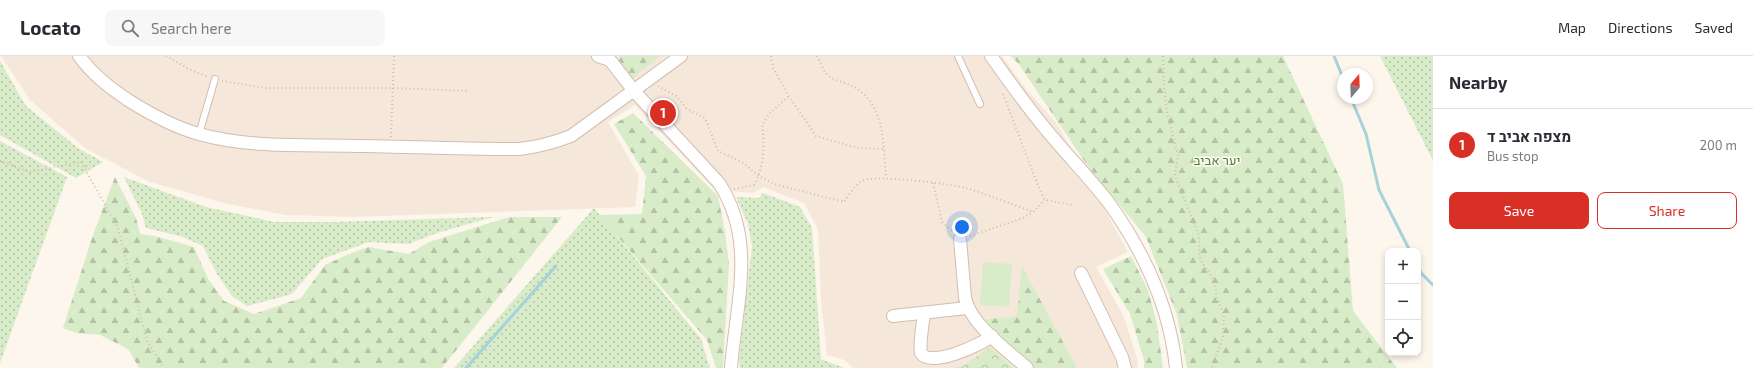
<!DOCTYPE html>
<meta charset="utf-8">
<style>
:root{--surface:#fff;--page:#f7f7f7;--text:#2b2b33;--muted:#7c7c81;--line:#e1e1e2;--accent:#d93025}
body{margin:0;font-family:"Exo 2",Heebo,sans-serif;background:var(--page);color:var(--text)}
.controls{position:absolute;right:12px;bottom:12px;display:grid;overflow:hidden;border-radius:8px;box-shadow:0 2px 6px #0003}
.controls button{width:36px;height:36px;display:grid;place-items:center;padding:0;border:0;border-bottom:1px solid var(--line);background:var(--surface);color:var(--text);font:20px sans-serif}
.compass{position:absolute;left:1337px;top:12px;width:36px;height:36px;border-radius:50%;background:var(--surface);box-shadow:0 2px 6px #0003;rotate:19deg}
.you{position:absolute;left:962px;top:171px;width:14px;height:14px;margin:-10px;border:3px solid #fff;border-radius:50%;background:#1a73e8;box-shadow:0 0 0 6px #1a73e833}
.badge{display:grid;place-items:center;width:26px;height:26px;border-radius:50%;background:var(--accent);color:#fff;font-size:13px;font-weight:700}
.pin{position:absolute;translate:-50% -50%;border:2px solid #fff;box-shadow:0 1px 4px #0006}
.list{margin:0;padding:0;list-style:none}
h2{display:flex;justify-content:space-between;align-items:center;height:52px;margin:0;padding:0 16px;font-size:17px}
h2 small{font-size:13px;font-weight:400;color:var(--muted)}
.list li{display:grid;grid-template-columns:26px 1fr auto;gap:12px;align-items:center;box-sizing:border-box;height:72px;padding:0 16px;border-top:1px solid var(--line)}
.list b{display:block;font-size:15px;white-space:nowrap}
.list p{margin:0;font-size:13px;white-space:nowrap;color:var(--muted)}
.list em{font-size:13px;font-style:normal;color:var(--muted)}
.actions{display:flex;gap:8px;padding:12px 16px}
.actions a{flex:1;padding:9px 0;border:1px solid var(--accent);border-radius:8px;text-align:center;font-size:14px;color:var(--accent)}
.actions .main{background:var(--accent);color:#fff}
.icon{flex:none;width:22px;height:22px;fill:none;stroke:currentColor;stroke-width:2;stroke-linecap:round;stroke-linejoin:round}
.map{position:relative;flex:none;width:1433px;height:312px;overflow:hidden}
header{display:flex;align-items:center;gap:24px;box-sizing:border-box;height:56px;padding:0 20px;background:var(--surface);border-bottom:1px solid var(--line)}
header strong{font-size:19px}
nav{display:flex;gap:22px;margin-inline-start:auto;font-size:14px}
.search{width:280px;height:36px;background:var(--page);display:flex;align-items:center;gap:10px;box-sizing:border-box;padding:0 14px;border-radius:8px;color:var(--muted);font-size:15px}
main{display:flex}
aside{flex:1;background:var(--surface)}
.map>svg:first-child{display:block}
.residential{fill:#f5e8da}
.grass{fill:url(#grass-dots)}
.forest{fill:url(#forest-firs)}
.park{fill:url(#park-crowns)}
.pitch{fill:#d8ecc9}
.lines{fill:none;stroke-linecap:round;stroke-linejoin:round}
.stream{stroke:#a5d3da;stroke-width:3}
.lane-casing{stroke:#d1beb0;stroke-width:8}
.street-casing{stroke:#d1beb0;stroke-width:14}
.path{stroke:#d9b8a5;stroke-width:2;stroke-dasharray:1 3;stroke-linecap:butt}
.lane{stroke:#fff;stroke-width:6}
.street{stroke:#fff;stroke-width:12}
.labels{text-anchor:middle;stroke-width:3;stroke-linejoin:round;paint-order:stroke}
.park-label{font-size:13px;fill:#537a41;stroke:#fffaf3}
</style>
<header>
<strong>Locato</strong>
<div class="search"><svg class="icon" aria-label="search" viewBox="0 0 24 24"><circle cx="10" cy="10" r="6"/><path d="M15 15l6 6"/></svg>Search here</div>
<nav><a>Map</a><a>Directions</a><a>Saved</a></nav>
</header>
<main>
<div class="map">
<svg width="1433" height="312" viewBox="0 0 1433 312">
<defs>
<pattern id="grass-dots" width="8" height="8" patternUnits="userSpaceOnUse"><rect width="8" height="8" fill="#d8ecc9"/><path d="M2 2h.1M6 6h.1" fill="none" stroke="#b4c2a5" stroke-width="1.8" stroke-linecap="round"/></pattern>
<pattern id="forest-firs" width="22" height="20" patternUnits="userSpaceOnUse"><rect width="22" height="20" fill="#d8ecc9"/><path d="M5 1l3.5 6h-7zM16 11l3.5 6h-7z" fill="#b4c2a5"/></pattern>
<pattern id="park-crowns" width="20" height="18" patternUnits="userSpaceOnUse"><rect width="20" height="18" fill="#d8ecc9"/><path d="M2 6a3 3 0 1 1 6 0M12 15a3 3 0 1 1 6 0" fill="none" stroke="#b4c2a5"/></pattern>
</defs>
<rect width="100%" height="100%" fill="#fdf6ec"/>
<path class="residential" d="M1,0H1002L1026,33L1058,69L1128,196L1096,211L1124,261L1137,302L1138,312H853L844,304L827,299L821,244L818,173L804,147L763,131L753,137L715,134L635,49L608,66L639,120L635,151L352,161L286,159L228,148L150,126L86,93L30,44Z"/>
<g class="grass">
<path d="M1380,0H1433V105Z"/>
<path d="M0,5L26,50L78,92L103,106L76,122L0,79Z"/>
<path d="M0,85L67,121L0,307Z"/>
<path d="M124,121L206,151L274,166H335L493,161L437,177L408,188L369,186L322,203L292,238L247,250L232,240L217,218L203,190L180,180L146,172L142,158Z"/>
<path d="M763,137L800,151L812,172L821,303L844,312H740L739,304L752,190L748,168L736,141L759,142Z"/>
<path d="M594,152L701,283L710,312H454Z"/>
</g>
<g class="forest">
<path d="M620,0H660L632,23L619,5Z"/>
<path d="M1010,0H1283L1343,128L1353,255L1397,312H1187L1177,259L1146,181L1087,109L1018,7Z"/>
<path d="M633,57L718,140L725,176L729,208L723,312H716L707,284L599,159L642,158L646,120L614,68Z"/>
<path d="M115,121L136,162L140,178L155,180L194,191L208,223L224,245L254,258L301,242L325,209L349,198L368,191L409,198L429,186L509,161H562L442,312H139L128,293L100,279L77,277L63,272L93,179Z"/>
<path d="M1131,200L1148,234L1157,268L1163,312H1144V304L1130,258L1103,213Z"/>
<path d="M1022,210L1077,312H1035L983,264L1017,260Z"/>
</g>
<path class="park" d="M990,291L1013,312H954L963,310Z"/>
<path class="pitch" d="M983,206L1012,208L1009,251L980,249Z"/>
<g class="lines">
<g class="stream">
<path d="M1334,0L1343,22"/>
<path d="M1351,42L1366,78L1379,134L1410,195"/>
<path d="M1418,210L1421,217L1433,229"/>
<path d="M466,312L556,210"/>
</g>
<g class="lane-casing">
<g id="lane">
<path d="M958,0L980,48"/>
<path d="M199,78L215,23"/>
</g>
</g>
<g class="street-casing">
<g id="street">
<path d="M79,0C93,19 109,31 128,44C150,58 174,71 199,78C252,93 310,88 365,90C416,91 468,93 519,93C538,91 553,87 571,80L681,0"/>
<path d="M598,0L610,4L634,35L719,127C757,185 736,247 731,312"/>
<path d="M991,0C1008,24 1025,48 1044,71C1065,97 1089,121 1109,147C1144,196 1170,252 1176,312"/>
<path d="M960,183L965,242C971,269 1007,294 1027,312"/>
<path d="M1081,217L1122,301L1125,312"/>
<path d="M924,257C923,267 919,288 921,297C930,312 979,290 992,280"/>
<path d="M893,260L967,252"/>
</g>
</g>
<g class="path">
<path d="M166,0L187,12L208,21"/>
<path d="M771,0L773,12L789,40L816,80L858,92L884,93"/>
<path d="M817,0C820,6 824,17 830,21C838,26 848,27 856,32C886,51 883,91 886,122"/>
<path d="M1163,0L1164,29L1167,57L1178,99L1175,120L1199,180L1200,203L1213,223L1217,241L1224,259L1223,280L1212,312"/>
<path d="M222,25L266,32H392L469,35"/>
<path d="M658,30L676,40L687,53L705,62L718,95L742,106L759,120L774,128L844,146C849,139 854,130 862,125C875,118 951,128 966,132C989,139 1011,148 1033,156"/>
<path d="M1003,38L1039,132L1045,144L1073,149"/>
<path d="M391,81L394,0"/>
<path d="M0,105L30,116L81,106L118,172L147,285L164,312"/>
<path d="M933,127L942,166L952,175"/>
<path d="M734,133L754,129C764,112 765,88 762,69L769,58L789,40"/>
<path d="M970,180L1023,162L1033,156L1045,144"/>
</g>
<use href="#lane" class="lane"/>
<use href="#street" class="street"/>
</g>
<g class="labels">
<g class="park-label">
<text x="1217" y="109">יער אביב</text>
</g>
</g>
</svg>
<div class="controls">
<button>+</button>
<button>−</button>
<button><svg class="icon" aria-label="locate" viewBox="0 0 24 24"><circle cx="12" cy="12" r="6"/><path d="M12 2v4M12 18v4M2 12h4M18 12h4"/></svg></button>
</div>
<svg class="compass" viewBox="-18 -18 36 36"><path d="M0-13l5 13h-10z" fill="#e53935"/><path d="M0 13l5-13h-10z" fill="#7c7c81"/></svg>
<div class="you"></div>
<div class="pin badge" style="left:663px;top:57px">1</div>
</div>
<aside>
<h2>Nearby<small></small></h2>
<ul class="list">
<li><span class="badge">1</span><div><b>מצפה אביב ד</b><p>Bus stop</p></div><em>200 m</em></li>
</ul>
<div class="actions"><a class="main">Save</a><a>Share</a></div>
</aside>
</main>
